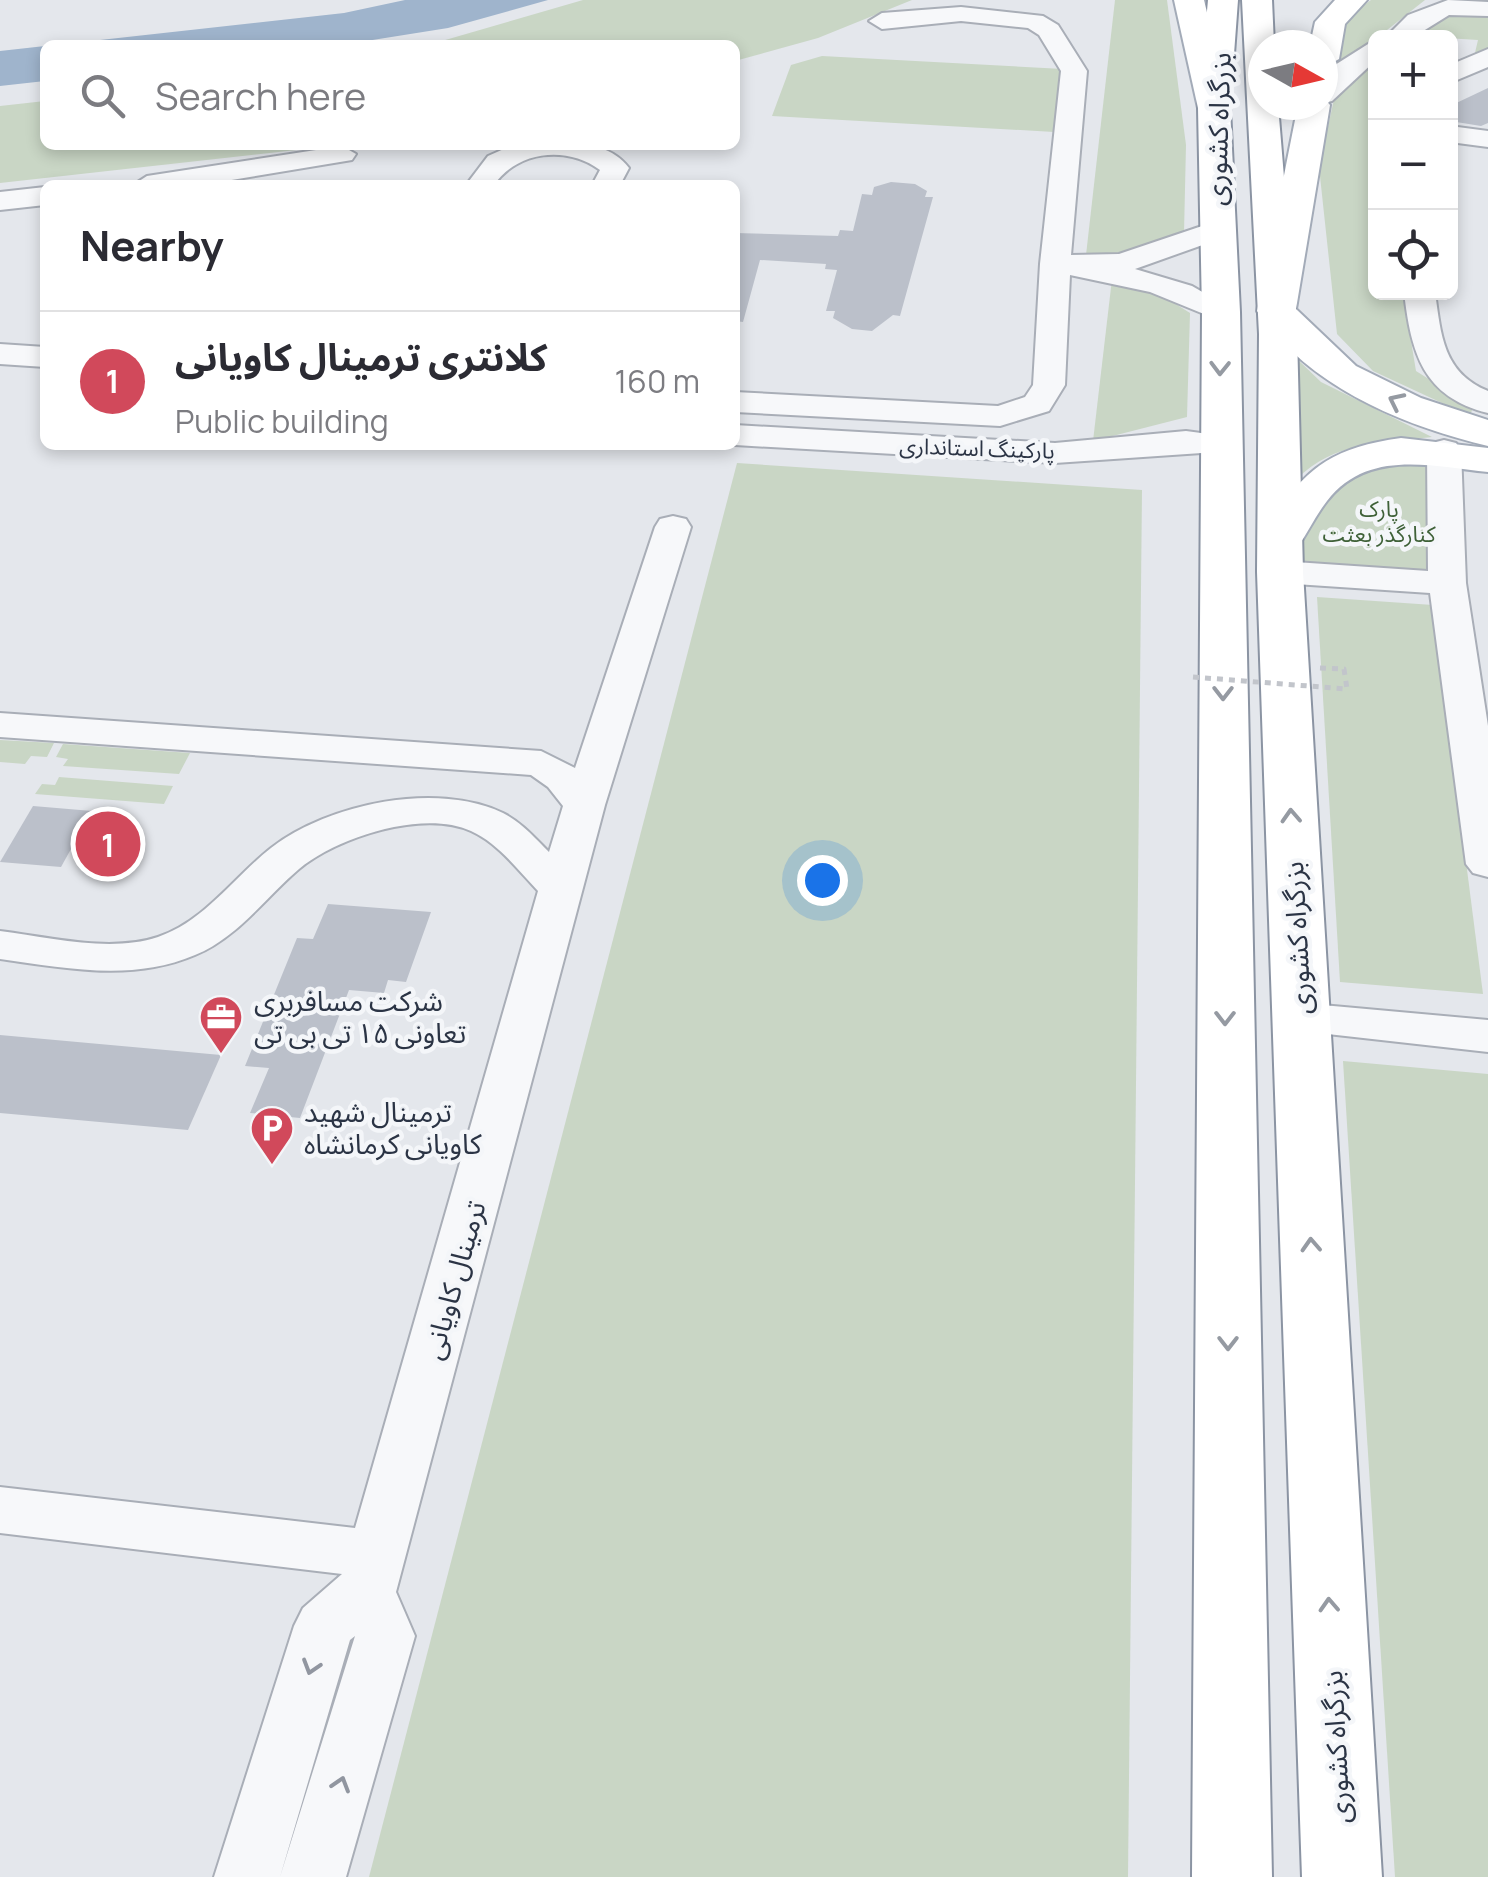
<!DOCTYPE html>
<meta charset="utf-8">
<style>
:root{--surface:#fff;--page:#f7f7f7;--text:#2b2b33;--muted:#7c7c81;--line:#e1e1e2;--accent:#d1495b}
body{margin:0;font-family:Manrope,"Noto Sans Arabic",sans-serif;background:var(--page);color:var(--text)}
.controls{position:absolute;right:30px;top:30px;display:grid;overflow:hidden;border-radius:15px;box-shadow:0 5px 15px #0003}
.controls button{width:90px;height:90px;display:grid;place-items:center;padding:0;border:0;border-bottom:2px solid var(--line);background:var(--surface);color:var(--text);font:50px sans-serif}
.compass{position:absolute;left:1248px;top:30px;width:90px;height:90px;border-radius:50%;background:var(--surface);box-shadow:0 5px 15px #0003;rotate:98deg}
.you{position:absolute;left:822px;top:880px;width:35px;height:35px;margin:-25px;border:8px solid #fff;border-radius:50%;background:#1a73e8;box-shadow:0 0 0 15px #1a73e833}
.badge{display:grid;place-items:center;width:65px;height:65px;border-radius:50%;background:var(--accent);color:#fff;font-size:32px;font-weight:700}
.pin{position:absolute;translate:-50% -50%;border:5px solid #fff;box-shadow:0 2px 10px #0006}
.list{margin:0;padding:0;list-style:none}
h2{display:flex;justify-content:space-between;align-items:center;height:130px;margin:0;padding:0 40px;font-size:42px}
h2 small{font-size:32px;font-weight:400;color:var(--muted)}
.list li{display:grid;grid-template-columns:65px 1fr auto;gap:30px;align-items:center;box-sizing:border-box;height:140px;padding:0 40px;border-top:2px solid var(--line)}
.list b{display:block;font-size:38px;white-space:nowrap}
.list p{margin:0;font-size:32px;white-space:nowrap;color:var(--muted)}
.list em{font-size:32px;font-style:normal;color:var(--muted)}
.icon{flex:none;width:55px;height:55px;fill:none;stroke:currentColor;stroke-width:2;stroke-linecap:round;stroke-linejoin:round}
.map{position:relative;flex:none;width:1488px;height:1877px;overflow:hidden}
.search{position:absolute;background:var(--surface);box-shadow:0 5px 15px #0003;left:40px;top:40px;width:700px;height:110px;display:flex;align-items:center;gap:25px;box-sizing:border-box;padding:0 35px;border-radius:15px;color:var(--muted);font-size:38px}
.panel{position:absolute;background:var(--surface);box-shadow:0 5px 15px #0003;left:40px;top:180px;width:700px;height:270px;border-radius:15px}
.map>svg:first-child{display:block}
.green{fill:#c9d6c5}
.water{fill:#9fb4cc}
.building{fill:#bbc0ca}
.lines{fill:none;stroke-linecap:round;stroke-linejoin:round}
.minor-casing{stroke:#a9aeb7;stroke-width:4}
.major-casing{stroke:#a3abb8;stroke-width:4}
.highway-casing{stroke:#8b94a3;stroke-width:4}
.path{stroke:#c2c5cb;stroke-width:5;stroke-dasharray:6 6;stroke-linecap:butt}
.minor{fill:#f7f8fa;fill-rule:evenodd}
.major{fill:#fff;fill-rule:evenodd}
.highway{fill:#fff;fill-rule:evenodd}
.path-bridge{stroke:#c2c5cb;stroke-width:5;stroke-dasharray:6 6;stroke-linecap:butt}
.oneway{stroke:#959aa2}
.oneway2{stroke:#9196a0}
.labels{text-anchor:middle;stroke-width:9;stroke-linejoin:round;paint-order:stroke}
.far-street-label{font-size:22px;fill:#2b3445;stroke:#f4f6f9}
.far-park-label{font-size:22px;fill:#3f6138;stroke:#f4f6f9}
.street-label{font-size:28px;fill:#2b3445;stroke:#f4f6f9}
.poi-label{font-size:28px;fill:#2b3445;stroke:#f4f6f9;text-anchor:start}
</style>
<div class="map">
<svg width="1488" height="1877" viewBox="0 0 1488 1877">
<rect width="100%" height="100%" fill="#e4e7ec"/>
<g class="green">
<path d="M583,0H912L818,38L735,61V45H428Z"/>
<path d="M1115,0H1167L1186,145L1184,233L1120,254L1086,255Z"/>
<path d="M1371,0H1425L1325,79L1349,16Z"/>
<path d="M1488,12V55L1474,57L1478,40L1430,37L1423,33L1441,14Z"/>
<path d="M822,56L1063,69L1054,132L772,116L791,65Z"/>
<path d="M1371,62L1376,63V292L1403,293L1416,371L1473,407L1470,416L1373,371L1337,334L1319,167L1335,95Z"/>
<path d="M45,101V145H341L0,183V106Z"/>
<path d="M1112,279L1163,296L1190,313L1187,417L1093,441Z"/>
<path d="M1296,358L1321,382L1432,437C1383,442 1333,442 1297,479Z"/>
<path d="M737,463L1142,490L1128,1877H369Z"/>
<path d="M1384,465H1426L1432,575L1298,566C1312,501 1321,488 1384,465Z"/>
<path d="M1317,597L1433,605L1483,994L1340,982Z"/>
<path d="M0,740L54,743L47,757L31,756L25,764L0,762Z"/>
<path d="M63,744L190,753L179,774L63,766L68,759L56,757Z"/>
<path d="M59,777L173,786L164,804L35,794L42,784L55,785Z"/>
<path d="M1343,1061L1488,1074V1877H1395Z"/>
</g>
<g class="water">
<path d="M405,0H548L448,28L341,45H55L344,13Z"/>
<path d="M45,46V81L0,86V51Z"/>
</g>
<g class="building">
<path d="M1488,88V123L1481,126L1450,121V106Z"/>
<path d="M891,182L915,184L927,191L925,197H933L900,316L893,315L872,331L852,329L833,318L835,311H826L837,270L825,269L826,264L760,260L743,322L735,321V233L838,236L840,230L853,231L862,194L872,195L874,187Z"/>
<path d="M33,806L92,811L61,867L0,862Z"/>
<path d="M328,904L431,912L406,982L388,980L384,993L349,990L300,1118L250,1113L269,1068L245,1066L297,938L313,939Z"/>
<path d="M0,1035L221,1055L188,1130L0,1113Z"/>
</g>
<g class="lines">
<g class="minor-casing">
<g id="minor">
<path d="M1448,0L1488,2V16L1449,15L1412,38H1385L1408,15Z"/>
<path d="M961,7L1043,16L1058,25L1087,71L1071,255L1119,254L1205,225H1225L1230,231L1225,237L1135,269L1192,286L1237,312L1221,321L1150,292L1070,275L1065,385L1049,411L1000,426L735,412V392L998,406L1025,397L1033,385L1040,264L1061,71L1039,35L1028,28L961,21L882,29L869,21L882,13Z"/>
<path d="M1376,39V60L1332,101L1323,103V79L1335,65Z"/>
<path d="M1488,49V67L1450,83V65Z"/>
<path d="M1450,126L1488,131V147L1450,142Z"/>
<path d="M513,145C551,145 604,134 629,168L620,185H592L600,170C567,145 517,151 494,185H466L488,156Z"/>
<path d="M342,146L356,154L352,160L201,185H133L147,176Z"/>
<path d="M45,187V205L0,210V192Z"/>
<path d="M1404,292H1435C1441,335 1443,373 1488,391V413C1423,397 1411,353 1404,292Z"/>
<path d="M0,344L45,347V367L0,364Z"/>
<path d="M735,425L1055,443L1186,431L1231,437L1236,444L1231,451L1055,463L735,445Z"/>
<path d="M1444,440L1456,443L1461,450L1466,583L1488,726V877L1473,873L1466,864L1430,593L1280,583L1267,580L1261,572L1267,564L1280,561L1428,571L1427,450L1432,443Z"/>
<path d="M673,516L686,519L691,527L605,805L396,1592L415,1636L346,1877H280L355,1636L350,1640L280,1877H214L294,1626L303,1608L342,1574L0,1533V1487L355,1528L538,891C518,870 498,843 471,831C424,809 337,837 299,869C265,898 237,938 195,955C132,982 65,968 0,959V931C49,937 110,953 158,937C205,921 234,877 271,848C328,804 436,781 503,813C521,822 535,838 549,852L563,806L548,787L531,775L0,737V713L541,751L575,768L655,527L660,519Z"/>
<path d="M1300,1003L1488,1020V1052L1283,1029L1277,1018L1283,1007Z"/>
</g>
</g>
<g class="major-casing">
<g id="major">
<path d="M1174,0H1204L1230,108L1226,115H1202L1198,108Z"/>
<path d="M1335,0H1367L1345,24L1339,59L1323,68V45H1310L1315,22Z"/>
<path d="M1323,97L1330,105L1296,309L1356,366L1421,398L1488,420V446C1401,425 1309,387 1257,311L1298,105H1323Z"/>
<path d="M1401,438L1488,448V472C1433,467 1368,448 1327,501C1316,515 1308,532 1298,547L1282,551L1266,547L1260,538C1301,474 1322,449 1401,438Z"/>
</g>
</g>
<g class="highway-casing">
<g id="highway">
<path d="M1208,0H1238L1230,108L1240,312L1272,1877H1192L1202,312L1198,108Z"/>
<path d="M1242,0H1272L1274,45H1263V105H1278L1297,334L1303,572L1382,1877H1302L1257,572L1259,334Z"/>
</g>
</g>
<path class="path" d="M1320,668L1344,669L1347,689"/>
<use href="#minor" class="minor"/>
<use href="#major" class="major"/>
<use href="#highway" class="highway"/>
<path class="path-bridge" d="M1193,677L1347,689"/>
</g>
<defs><path id="oneway-chevron" d="M-2-3.5L2.5 0L-2 3.5" fill="none" stroke-width="1.6" stroke-linecap="round" stroke-linejoin="round" transform="scale(2.5)"/></defs>
<g class="oneway">
<use href="#oneway-chevron" transform="translate(1220 368) rotate(91)"/>
<use href="#oneway-chevron" transform="translate(1396 401) rotate(-154)"/>
<use href="#oneway-chevron" transform="translate(1223 693) rotate(90)"/>
<use href="#oneway-chevron" transform="translate(1291 816) rotate(-93)"/>
<use href="#oneway-chevron" transform="translate(1225 1018) rotate(90)"/>
<use href="#oneway-chevron" transform="translate(1311 1245) rotate(-93)"/>
<use href="#oneway-chevron" transform="translate(1228 1343) rotate(90)"/>
<use href="#oneway-chevron" transform="translate(1329 1605) rotate(-93)"/>
</g>
<g class="oneway2">
<use href="#oneway-chevron" transform="translate(311 1667) rotate(107)"/>
<use href="#oneway-chevron" transform="translate(341 1784) rotate(-73)"/>
</g>
<defs>
<g id="office-pin" transform="scale(2.25)"><path d="M0 17L-7.5 6A9.5 9.5 0 1 1 7.5 6Z" fill="#d1495b" stroke="#f4f6f9"/><path d="M-6-3h4V-5.5h4V-3h4V5H-6ZM-1-4.5V-3h2v-1.5ZM-6 0V1H6V0Z" fill="#fff"/></g>
<g id="parking-pin" transform="scale(2.25)"><path d="M0 17L-7.5 6A9.5 9.5 0 1 1 7.5 6Z" fill="#d1495b" stroke="#f4f6f9"/><path d="M-3.5-5.5H1a3.5 3.5 0 0 1 0 7H-1V5.5H-3.5ZM-1-3.4V-.6H.8a1.4 1.4 0 0 0 0-2.8Z" fill="#fff"/></g>
</defs>
<g fill-rule="evenodd">
<use href="#office-pin" x="221" y="1017"/>
<use href="#parking-pin" x="272" y="1128"/>
</g>
<g class="labels">
<g class="far-street-label">
<text transform="translate(977 448) rotate(2)" y="8">پارکینگ استانداری</text>
</g>
<g class="far-park-label">
<text x="1379" y="517">پارک<tspan x="1379" dy="25">کنارگذر بعثت</tspan></text>
</g>
<g class="street-label">
<text transform="translate(1218 129) rotate(-88)" y="10">بزرگراه کشوری</text>
<text transform="translate(1297 938) rotate(-93)" y="10">بزرگراه کشوری</text>
<text transform="translate(454 1280) rotate(-74)" y="10">ترمینال کاویانی</text>
<text transform="translate(1336 1747) rotate(-93)" y="10">بزرگراه کشوری</text>
</g>
<g class="poi-label">
<text x="254" y="1011">شرکت مسافربری<tspan x="254" dy="32">تعاونی ۱۵ تی بی تی</tspan></text>
<text x="304" y="1122">ترمینال شهید<tspan x="304" dy="32">کاویانی کرمانشاه</tspan></text>
</g>
</g>
</svg>
<div class="controls">
<button>+</button>
<button>−</button>
<button><svg class="icon" aria-label="locate" viewBox="0 0 24 24"><circle cx="12" cy="12" r="6"/><path d="M12 2v4M12 18v4M2 12h4M18 12h4"/></svg></button>
</div>
<svg class="compass" viewBox="-18 -18 36 36"><path d="M0-13l5 13h-10z" fill="#e53935"/><path d="M0 13l5-13h-10z" fill="#7c7c81"/></svg>
<div class="you"></div>
<div class="pin badge" style="left:108px;top:844px">1</div>
<div class="search"><svg class="icon" aria-label="search" viewBox="0 0 24 24"><circle cx="10" cy="10" r="6"/><path d="M15 15l6 6"/></svg>Search here</div>
<section class="panel">
<h2>Nearby<small></small></h2>
<ul class="list">
<li><span class="badge">1</span><div><b>کلانتری ترمینال کاویانی</b><p>Public building</p></div><em>160 m</em></li>
</ul>
</section>
</div>
